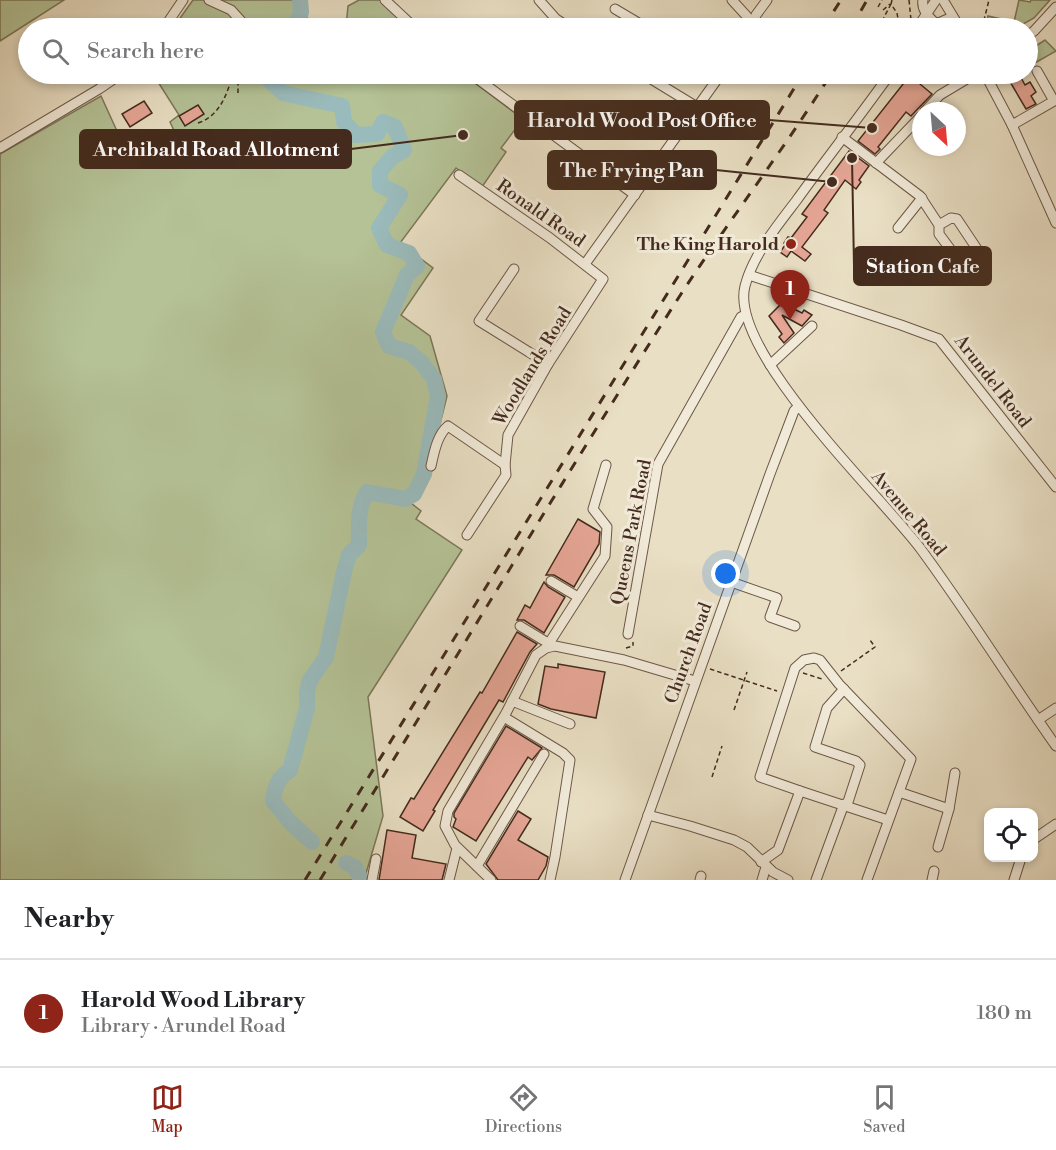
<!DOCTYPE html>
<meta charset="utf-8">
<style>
:root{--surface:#fff;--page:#f6f6f6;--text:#202124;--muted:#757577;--line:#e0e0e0;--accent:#8f2418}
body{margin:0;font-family:"Libre Bodoni",serif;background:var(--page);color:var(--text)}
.controls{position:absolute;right:18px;bottom:18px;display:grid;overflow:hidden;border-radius:12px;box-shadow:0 3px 9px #0003}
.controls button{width:54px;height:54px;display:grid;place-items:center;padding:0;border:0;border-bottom:2px solid var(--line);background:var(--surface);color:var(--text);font:30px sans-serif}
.compass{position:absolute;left:912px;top:102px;width:54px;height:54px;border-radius:50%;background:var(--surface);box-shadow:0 3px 9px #0003;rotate:154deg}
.you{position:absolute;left:726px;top:574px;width:21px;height:21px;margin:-15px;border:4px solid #fff;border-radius:50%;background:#1a73e8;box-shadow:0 0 0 9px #1a73e833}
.badge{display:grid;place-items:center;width:39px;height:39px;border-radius:50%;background:var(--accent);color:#fff;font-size:20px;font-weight:700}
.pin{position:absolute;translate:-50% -50px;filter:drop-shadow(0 2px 3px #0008)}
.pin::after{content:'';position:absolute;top:32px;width:21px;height:18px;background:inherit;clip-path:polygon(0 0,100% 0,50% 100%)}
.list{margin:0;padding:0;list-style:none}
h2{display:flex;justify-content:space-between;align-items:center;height:78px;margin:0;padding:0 24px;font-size:26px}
h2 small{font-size:20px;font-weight:400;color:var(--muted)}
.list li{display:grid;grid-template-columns:39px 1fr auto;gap:18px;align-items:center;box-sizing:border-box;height:108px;padding:0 24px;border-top:2px solid var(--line)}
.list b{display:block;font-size:22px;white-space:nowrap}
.list p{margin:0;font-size:20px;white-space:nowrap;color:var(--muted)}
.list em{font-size:20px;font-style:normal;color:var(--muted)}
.icon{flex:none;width:33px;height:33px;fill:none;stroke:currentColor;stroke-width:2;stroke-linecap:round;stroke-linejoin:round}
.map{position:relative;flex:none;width:1056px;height:880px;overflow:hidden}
.search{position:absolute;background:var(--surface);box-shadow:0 3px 9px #0003;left:18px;right:18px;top:18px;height:66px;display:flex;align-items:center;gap:15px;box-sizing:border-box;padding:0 21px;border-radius:33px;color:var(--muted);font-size:22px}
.sheet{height:186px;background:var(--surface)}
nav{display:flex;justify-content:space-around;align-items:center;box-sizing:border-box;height:84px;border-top:2px solid var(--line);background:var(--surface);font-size:16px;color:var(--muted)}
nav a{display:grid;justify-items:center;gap:3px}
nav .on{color:var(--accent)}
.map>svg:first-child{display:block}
.green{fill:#b4c296;stroke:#7c765a;stroke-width:1.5}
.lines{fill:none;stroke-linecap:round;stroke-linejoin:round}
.river{stroke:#9abbbc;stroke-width:16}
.building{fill:#e6a696;stroke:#442b1d;stroke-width:1.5}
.minor-casing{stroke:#6d5847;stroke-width:11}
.path{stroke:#442b1d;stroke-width:1.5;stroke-dasharray:4.5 3;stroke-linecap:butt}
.minor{stroke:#f1ead9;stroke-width:9}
.rail{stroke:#442b1d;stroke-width:3;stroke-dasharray:10 10;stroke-linecap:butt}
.poi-dot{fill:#8f2418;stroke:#f1ead9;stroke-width:2}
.labels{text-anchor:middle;stroke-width:6;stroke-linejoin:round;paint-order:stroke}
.street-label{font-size:18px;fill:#442b1d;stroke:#f1ead9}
.poi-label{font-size:18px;font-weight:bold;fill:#442b1d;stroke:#f1ead9;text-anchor:end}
.leader{fill:none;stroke:#442b1d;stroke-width:2}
.callout-dot{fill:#442b1d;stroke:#f1ead9;stroke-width:2}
.callout{fill:#442b1d;stroke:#442b1d;stroke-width:2}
.callout-label{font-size:20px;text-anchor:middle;font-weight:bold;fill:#fff}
</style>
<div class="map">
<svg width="1056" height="880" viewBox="0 0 1056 880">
<rect width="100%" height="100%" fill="#e9dfc4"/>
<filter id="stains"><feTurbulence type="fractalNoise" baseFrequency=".00333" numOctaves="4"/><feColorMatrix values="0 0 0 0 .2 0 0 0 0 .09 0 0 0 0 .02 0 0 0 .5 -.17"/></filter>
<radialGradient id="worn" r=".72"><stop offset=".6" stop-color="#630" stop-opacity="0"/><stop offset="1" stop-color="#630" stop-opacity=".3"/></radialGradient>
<g class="green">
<path d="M0,0H64L0,41Z"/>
<path d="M193,0H293L296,9L320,28H173Z"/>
<path d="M359,0H383L392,9L407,28H342L346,27L348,6Z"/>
<path d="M1019,0L1030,2L1031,0H1050L1034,18L1016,28H986L988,16L1014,22Z"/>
<path d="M1045,40L1056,51L1028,67V51Z"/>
<path d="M153,74H463L523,119L501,148L506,152L482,187L456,168L400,243L433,268L401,315L430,336L447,396L426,480L419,495L411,503L421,511L416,519L462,550L368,697L383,816L364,880H0V154L101,96L133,166L178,139L170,122L179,115Z"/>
</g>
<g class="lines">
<g class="river">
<path d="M294,28L301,12L300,0"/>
<path d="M272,74L269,80L283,93L342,106L344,122L356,135L377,134L383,122L395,127L404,150L392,157L380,171V185L400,195L379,228L387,245L409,253L417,266L407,275L383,332L389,346L409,352L422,363L434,379L438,396L424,474L414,494L405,499L367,492C357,508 359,527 359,545L349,555L344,572L326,657L310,680L307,692V708L290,770C278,778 275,786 273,801L291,823L312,842"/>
<path d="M346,863L355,867L361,880"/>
</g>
</g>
<g class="building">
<path d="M911,74H929L920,84L932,94L911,116L906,112L878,147L880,149L875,154L858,141Z"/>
<path d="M1019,74L1025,85L1030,82L1036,92L1031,96L1036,104L1026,109L1009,80Z"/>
<path d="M144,101L152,113L130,127L122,114Z"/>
<path d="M198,105L204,114L185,126L179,116Z"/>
<path d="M849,151L869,166L859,180L861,182L856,189L845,180L824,210L828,213L802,247L811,254L805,261L791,251L787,257L780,252L786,244L784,243L788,237L791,238L807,217L802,214Z"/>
<path d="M782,303L802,313L804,310L812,315L802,326L782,315L794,333L784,343L779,337L782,334L769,316Z"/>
<path d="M578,519L600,532L599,544L574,587L554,575H546Z"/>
<path d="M544,582L548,587L565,597L544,633L524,620H517L525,605L530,608Z"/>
<path d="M517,632L537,644L530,652L503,702L499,700L433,810L435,811L423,831L400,817L411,798L414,799L480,692L482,693Z"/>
<path d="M558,664L605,672L596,718L551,709L538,704L545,666L558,668Z"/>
<path d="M506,726L542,748L532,760L528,757L476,841L453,827L456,819L454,817V813Z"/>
<path d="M518,811L531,819L518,840L548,857L546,866L538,880H498L486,864Z"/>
<path d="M387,830L416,835L412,858L446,864L442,880H379Z"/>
</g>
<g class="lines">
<g class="minor-casing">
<g id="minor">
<path d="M209,0L231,10L241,21L240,28"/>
<path d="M385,0L415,28"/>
<path d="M539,0L556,19L570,28"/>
<path d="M732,0L753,23"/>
<path d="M923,0C921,10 929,17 936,24"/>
<path d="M943,0L960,28"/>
<path d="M615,9L647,28"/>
<path d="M164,28L183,0"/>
<path d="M751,28L756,15L767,0"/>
<path d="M917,28L936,0"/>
<path d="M930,28L936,24L952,17"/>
<path d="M1028,35L1034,31L1056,7"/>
<path d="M471,74L635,195"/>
<path d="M643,74L697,107"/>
<path d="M890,74C860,116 827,158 796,201C777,226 753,255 745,286C728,351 881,496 920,548C968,613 1010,681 1056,746"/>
<path d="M985,74L1012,125L1056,223"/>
<path d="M925,111L940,95L975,74"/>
<path d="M1012,125L1054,101L1037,71"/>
<path d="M842,137L920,196L939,225V234L959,261L966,263L977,249L957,219L951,218L939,225"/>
<path d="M0,148L99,89L121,74"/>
<path d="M876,163L921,116"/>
<path d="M459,175L550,238L603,279L548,364L508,435L505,465L506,475L467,535"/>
<path d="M898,228L922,198"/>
<path d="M585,264L721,74"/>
<path d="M514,269L479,321L548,364"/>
<path d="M749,275L901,325L939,339L1056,487"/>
<path d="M770,365L812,326"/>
<path d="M431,466C434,453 437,435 448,426L505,465"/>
<path d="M551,581L578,597"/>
<path d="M731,582L777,598L770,617L795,626"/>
<path d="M520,626L548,643"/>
<path d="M628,634L658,464L741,317L745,315"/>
<path d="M546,648L605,556L607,527L593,509L606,465"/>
<path d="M844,689L827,708L815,747L856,761L860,765L847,805"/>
<path d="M512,701L570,724"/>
<path d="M504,717L563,753L570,760L555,857L550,880"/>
<path d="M1038,720L1056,708"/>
<path d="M800,791L760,777L795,668L804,660L814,658L820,660L839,684L911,759L867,880"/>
<path d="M899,792L949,809L938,847"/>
<path d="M949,809L955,773"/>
<path d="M648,815L690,826L734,840L747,847L773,872L788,880"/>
<path d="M1034,839L1056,824"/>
<path d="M761,862L778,850L800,791L888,820"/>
<path d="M477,866L544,754"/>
<path d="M372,880L376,859"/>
<path d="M449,880L457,848"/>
<path d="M491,880L455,845L445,826L448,811L506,713L536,655L546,648L555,646L624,660L695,681"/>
<path d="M625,880L770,474L794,411L798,407"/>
<path d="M700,880L701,876"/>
<path d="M762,880L766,867"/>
<path d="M816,880L844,804"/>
<path d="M932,880L934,871"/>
<path d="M1014,880L1021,858"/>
</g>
</g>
<g class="path">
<path d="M892,0L891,4L897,13L898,19L908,23"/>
<path d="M909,0L911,20"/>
<path d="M891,4L882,21L894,28"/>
<path d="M878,7L882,0"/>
<path d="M883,10L890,4"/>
<path d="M885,24L892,28"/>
<path d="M982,28L989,0"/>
<path d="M235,74L238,84V96"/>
<path d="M198,123C220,116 227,94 233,74"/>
<path d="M626,648L633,646V642"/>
<path d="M710,669L777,691"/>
<path d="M841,671L875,647L870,640"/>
<path d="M803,673L822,679"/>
<path d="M734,710L747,672"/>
<path d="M712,777L722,746"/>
</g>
<use href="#minor" class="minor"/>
<g class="rail">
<path d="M823,28L841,0"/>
<path d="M851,28L867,0"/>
<path d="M305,880L803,74"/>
<path d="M320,880C437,689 552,497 672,308C723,228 781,154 831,74"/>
</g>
</g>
<circle class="poi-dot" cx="791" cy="244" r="6"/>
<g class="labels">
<g class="street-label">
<text transform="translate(541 213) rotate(35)" y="6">Ronald Road</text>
<text transform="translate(532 366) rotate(-59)" y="6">Woodlands Road</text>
<text transform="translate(993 381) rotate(52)" y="6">Arundel Road</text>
<text transform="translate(909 513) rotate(50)" y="6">Avenue Road</text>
<text transform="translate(631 532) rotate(-79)" y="6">Queens Park Road</text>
<text transform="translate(688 653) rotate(-70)" y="6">Church Road</text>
</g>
<g class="poi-label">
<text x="779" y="250">The King Harold</text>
</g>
</g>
<path class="leader" d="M872 128L769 120M463 135L351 149M832 182L716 170M852 158L854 266"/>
<g class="callout-dot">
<circle cx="872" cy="128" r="6"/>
<circle cx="463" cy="135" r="6"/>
<circle cx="832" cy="182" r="6"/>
<circle cx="852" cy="158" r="6"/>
</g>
<g class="callout">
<rect x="515" y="101" width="254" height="38" rx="6"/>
<rect x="80" y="130" width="271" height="38" rx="6"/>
<rect x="548" y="151" width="168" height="38" rx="6"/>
<rect x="854" y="247" width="137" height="38" rx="6"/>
</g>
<g class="callout-label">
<text x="642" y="127">Harold Wood Post Office</text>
<text x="216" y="156">Archibald Road Allotment</text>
<text x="632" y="177">The Frying Pan</text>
<text x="923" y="273">Station Cafe</text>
</g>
<rect width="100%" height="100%" filter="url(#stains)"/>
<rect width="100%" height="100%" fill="url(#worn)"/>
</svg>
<div class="controls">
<button><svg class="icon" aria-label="locate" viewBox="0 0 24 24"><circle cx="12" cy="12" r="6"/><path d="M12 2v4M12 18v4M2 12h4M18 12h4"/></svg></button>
</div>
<svg class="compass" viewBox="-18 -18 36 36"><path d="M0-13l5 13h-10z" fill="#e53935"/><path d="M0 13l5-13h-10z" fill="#757577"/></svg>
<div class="you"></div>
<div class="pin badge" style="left:790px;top:320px">1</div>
<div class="search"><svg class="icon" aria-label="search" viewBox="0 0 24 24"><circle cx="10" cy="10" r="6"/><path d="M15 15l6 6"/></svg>Search here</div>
</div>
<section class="sheet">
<h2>Nearby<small></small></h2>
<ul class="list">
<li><span class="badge">1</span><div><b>Harold Wood Library</b><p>Library · Arundel Road</p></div><em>180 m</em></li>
</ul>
</section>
<nav>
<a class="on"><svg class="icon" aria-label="map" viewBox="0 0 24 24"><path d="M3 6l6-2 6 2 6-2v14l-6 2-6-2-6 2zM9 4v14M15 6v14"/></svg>Map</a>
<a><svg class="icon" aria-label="directions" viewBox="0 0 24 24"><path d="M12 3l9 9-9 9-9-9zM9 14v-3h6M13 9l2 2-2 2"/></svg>Directions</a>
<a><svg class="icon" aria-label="saved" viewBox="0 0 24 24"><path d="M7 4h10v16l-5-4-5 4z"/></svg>Saved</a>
</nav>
